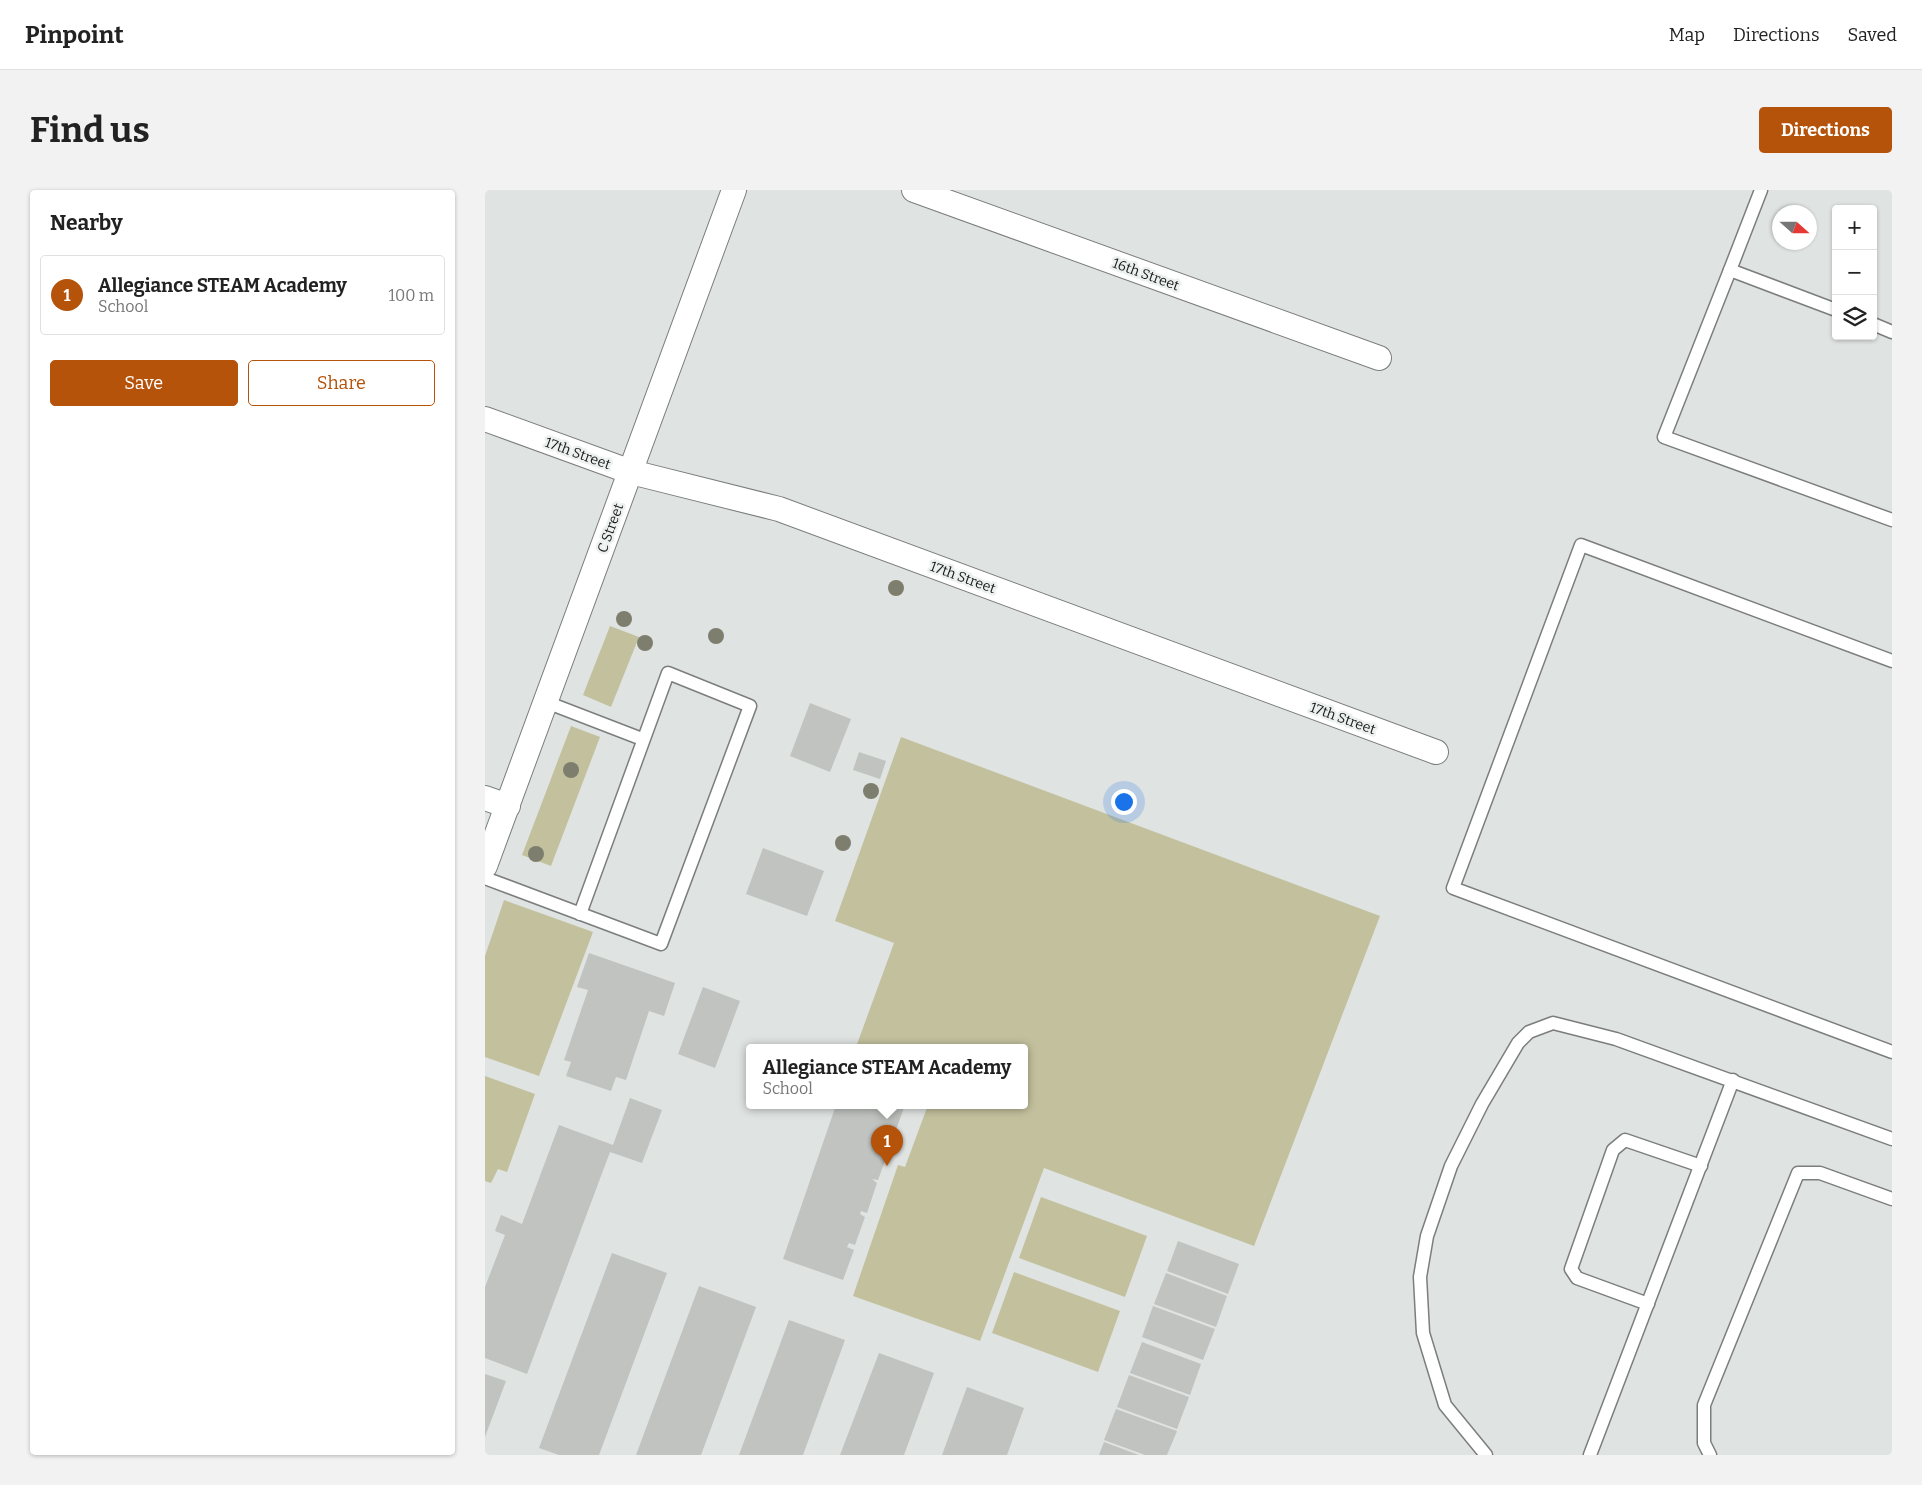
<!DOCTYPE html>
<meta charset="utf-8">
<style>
:root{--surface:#fff;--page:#f2f2f2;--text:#222;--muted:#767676;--line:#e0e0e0;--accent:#b45309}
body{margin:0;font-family:Bitter,serif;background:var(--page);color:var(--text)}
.controls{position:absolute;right:15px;top:15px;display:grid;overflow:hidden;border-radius:5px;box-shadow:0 1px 4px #0004}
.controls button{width:45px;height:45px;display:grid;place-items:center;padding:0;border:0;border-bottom:1px solid var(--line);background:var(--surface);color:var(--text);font:25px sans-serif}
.compass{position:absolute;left:1287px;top:15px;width:45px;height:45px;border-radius:50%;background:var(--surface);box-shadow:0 1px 4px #0004;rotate:111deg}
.you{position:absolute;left:638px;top:611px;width:18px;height:18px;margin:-12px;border:4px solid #fff;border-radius:50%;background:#1a73e8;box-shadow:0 0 0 8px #1a73e833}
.badge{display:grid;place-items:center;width:32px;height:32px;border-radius:50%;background:var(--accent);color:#fff;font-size:16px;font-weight:700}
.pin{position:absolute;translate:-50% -41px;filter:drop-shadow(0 1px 2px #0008)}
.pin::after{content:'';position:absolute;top:26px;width:18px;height:15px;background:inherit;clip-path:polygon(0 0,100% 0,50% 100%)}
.popup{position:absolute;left:261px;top:854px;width:282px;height:65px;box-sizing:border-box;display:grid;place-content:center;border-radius:5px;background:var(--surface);filter:drop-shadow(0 1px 4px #0005);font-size:16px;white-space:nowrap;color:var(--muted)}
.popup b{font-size:19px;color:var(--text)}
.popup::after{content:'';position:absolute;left:50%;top:100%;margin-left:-10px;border:10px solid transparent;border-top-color:var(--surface)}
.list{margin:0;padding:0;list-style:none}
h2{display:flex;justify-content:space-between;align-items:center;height:65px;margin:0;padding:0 20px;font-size:21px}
h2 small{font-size:16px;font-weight:400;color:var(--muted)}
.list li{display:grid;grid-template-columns:32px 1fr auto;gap:15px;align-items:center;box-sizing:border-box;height:80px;margin:0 10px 10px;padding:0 10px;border:1px solid var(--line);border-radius:5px}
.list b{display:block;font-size:19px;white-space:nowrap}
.list p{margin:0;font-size:16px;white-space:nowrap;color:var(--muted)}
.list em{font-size:16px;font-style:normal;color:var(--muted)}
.actions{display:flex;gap:10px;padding:15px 20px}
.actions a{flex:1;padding:11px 0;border:1px solid var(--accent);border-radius:5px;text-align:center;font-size:18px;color:var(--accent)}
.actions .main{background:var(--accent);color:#fff}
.icon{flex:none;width:28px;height:28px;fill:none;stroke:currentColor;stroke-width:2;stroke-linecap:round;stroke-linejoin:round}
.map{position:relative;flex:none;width:1407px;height:1265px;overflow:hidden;border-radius:5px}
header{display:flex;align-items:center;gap:30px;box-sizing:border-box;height:70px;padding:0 25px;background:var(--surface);border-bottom:1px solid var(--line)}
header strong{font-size:24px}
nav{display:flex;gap:28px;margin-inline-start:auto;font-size:18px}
.intro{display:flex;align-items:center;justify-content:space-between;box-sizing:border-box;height:120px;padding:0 30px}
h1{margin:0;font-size:35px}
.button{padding:12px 22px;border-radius:5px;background:var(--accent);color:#fff;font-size:18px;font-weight:700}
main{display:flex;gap:30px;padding:0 30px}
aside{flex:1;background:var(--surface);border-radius:5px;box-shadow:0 1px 4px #0004}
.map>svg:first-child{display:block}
.green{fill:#c3c19d}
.building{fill:#c0c3c0}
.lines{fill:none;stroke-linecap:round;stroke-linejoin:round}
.service-casing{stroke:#7b7e7d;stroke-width:15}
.minor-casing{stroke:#7b7e7d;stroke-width:26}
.service{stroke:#fff;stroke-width:12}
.minor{stroke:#fff;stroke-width:24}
.tree{fill:#7e7e6e}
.labels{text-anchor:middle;stroke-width:5;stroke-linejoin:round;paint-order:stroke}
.street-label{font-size:14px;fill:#1a1c1b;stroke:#ecf1ef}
</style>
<header>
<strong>Pinpoint</strong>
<nav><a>Map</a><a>Directions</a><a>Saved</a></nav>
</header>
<div class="intro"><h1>Find us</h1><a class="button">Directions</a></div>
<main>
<aside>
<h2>Nearby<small></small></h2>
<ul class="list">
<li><span class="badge">1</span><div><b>Allegiance STEAM Academy</b><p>School</p></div><em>100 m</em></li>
</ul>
<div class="actions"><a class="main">Save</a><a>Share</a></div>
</aside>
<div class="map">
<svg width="1407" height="1265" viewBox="0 0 1407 1265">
<rect width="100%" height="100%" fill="#dfe3e2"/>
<g class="green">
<path d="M125,436L154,447L126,517L98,505Z"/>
<path d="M86,536L115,547L66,676L37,665Z"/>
<path d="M416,547L895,726L769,1056L559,978L495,1151L368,1106L413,975L420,977L443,915H540V857H371L409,753L350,731Z"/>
<path d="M19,710L108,742L54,886L0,867V766Z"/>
<path d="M0,886L50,904L22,982L13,979L6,993L0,991Z"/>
<path d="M556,1007L662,1046L640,1107L534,1068Z"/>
<path d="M529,1082L635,1121L613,1182L507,1143Z"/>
</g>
<g class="building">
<path d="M325,513L366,529L345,582L305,566Z"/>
<path d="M374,562L401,571L395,589L368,580Z"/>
<path d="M278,658L339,681L322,726L261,704Z"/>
<path d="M104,763L190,793L179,826L164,821L141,890L131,887L126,901L81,886L86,872L79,870L103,800L92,797Z"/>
<path d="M218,797L255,811L230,878L193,864Z"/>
<path d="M145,908L177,920L157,973L125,962L42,1184L0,1168V1097L20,1045L10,1041L16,1025L37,1034L74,935L128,955Z"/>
<path d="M351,915H420L405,956L400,954L399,958L404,960L393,990L387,989L392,993L382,1023L376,1021L375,1024L380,1027L370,1055L364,1053L362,1057L369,1060L358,1090L298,1069Z"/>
<path d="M693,1051L754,1074L743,1104L682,1081Z"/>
<path d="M127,1063L182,1083L114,1265H74L54,1258Z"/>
<path d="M681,1083L742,1106L731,1137L669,1114Z"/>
<path d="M214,1096L271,1117L216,1265H151Z"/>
<path d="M668,1116L730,1139L718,1170L657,1147Z"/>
<path d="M304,1130L360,1150L318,1265H254Z"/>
<path d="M657,1152L716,1174L705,1205L645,1183Z"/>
<path d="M394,1163L449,1183L419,1265H355Z"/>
<path d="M0,1184L21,1191L0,1247Z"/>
<path d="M644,1185L704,1207L692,1239L632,1217Z"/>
<path d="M482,1197L539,1218L522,1265H457Z"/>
<path d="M631,1219L692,1241L682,1265H660L619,1250Z"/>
<path d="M619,1252L654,1265H614Z"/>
</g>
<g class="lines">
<g class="service-casing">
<g id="service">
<path d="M1245,80L1276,0"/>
<path d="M1351,120L1245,80L1179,247L1407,330"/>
<path d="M1388,134L1407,142"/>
<path d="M1407,471L1096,355L968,698L1407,862"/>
<path d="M61,512L157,549"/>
<path d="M0,688L176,754L265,516L183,483L95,724"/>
<path d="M1163,1114L1092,1088L1086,1079L1128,960L1140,950L1216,976"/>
<path d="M1001,1265L960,1215L938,1143L935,1087L942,1046L966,976L997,914L1033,853L1044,842L1068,833L1131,849L1407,949"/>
<path d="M1105,1265L1248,890"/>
<path d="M1225,1265L1219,1253V1215L1313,983H1335L1407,1009"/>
</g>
</g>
<g class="minor-casing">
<g id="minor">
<path d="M429,0L894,168"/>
<path d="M0,229L146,282L294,319L951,562"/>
<path d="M0,608L23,616"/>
<path d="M0,676L249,0"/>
</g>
</g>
<use href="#service" class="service"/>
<use href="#minor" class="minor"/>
</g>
<g class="tree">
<circle cx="411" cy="398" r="8"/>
<circle cx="139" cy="429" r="8"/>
<circle cx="231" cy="446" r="8"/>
<circle cx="160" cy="453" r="8"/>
<circle cx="86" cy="580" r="8"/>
<circle cx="386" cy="601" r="8"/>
<circle cx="358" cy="653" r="8"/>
<circle cx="51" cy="664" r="8"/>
</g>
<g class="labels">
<g class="street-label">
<text transform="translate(661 84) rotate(20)" y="5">16th Street</text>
<text transform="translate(93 263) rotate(20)" y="5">17th Street</text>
<text transform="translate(125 338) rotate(-70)" y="5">C Street</text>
<text transform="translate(478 387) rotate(20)" y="5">17th Street</text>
<text transform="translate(858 528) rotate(20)" y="5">17th Street</text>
</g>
</g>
</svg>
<div class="controls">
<button>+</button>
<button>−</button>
<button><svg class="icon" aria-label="layers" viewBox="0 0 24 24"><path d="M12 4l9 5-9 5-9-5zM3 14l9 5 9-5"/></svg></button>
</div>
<svg class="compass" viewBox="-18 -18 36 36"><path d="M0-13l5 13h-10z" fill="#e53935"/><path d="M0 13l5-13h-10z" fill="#767676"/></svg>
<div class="you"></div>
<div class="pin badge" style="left:402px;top:976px">1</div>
<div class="popup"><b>Allegiance STEAM Academy</b>School</div>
</div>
</main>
